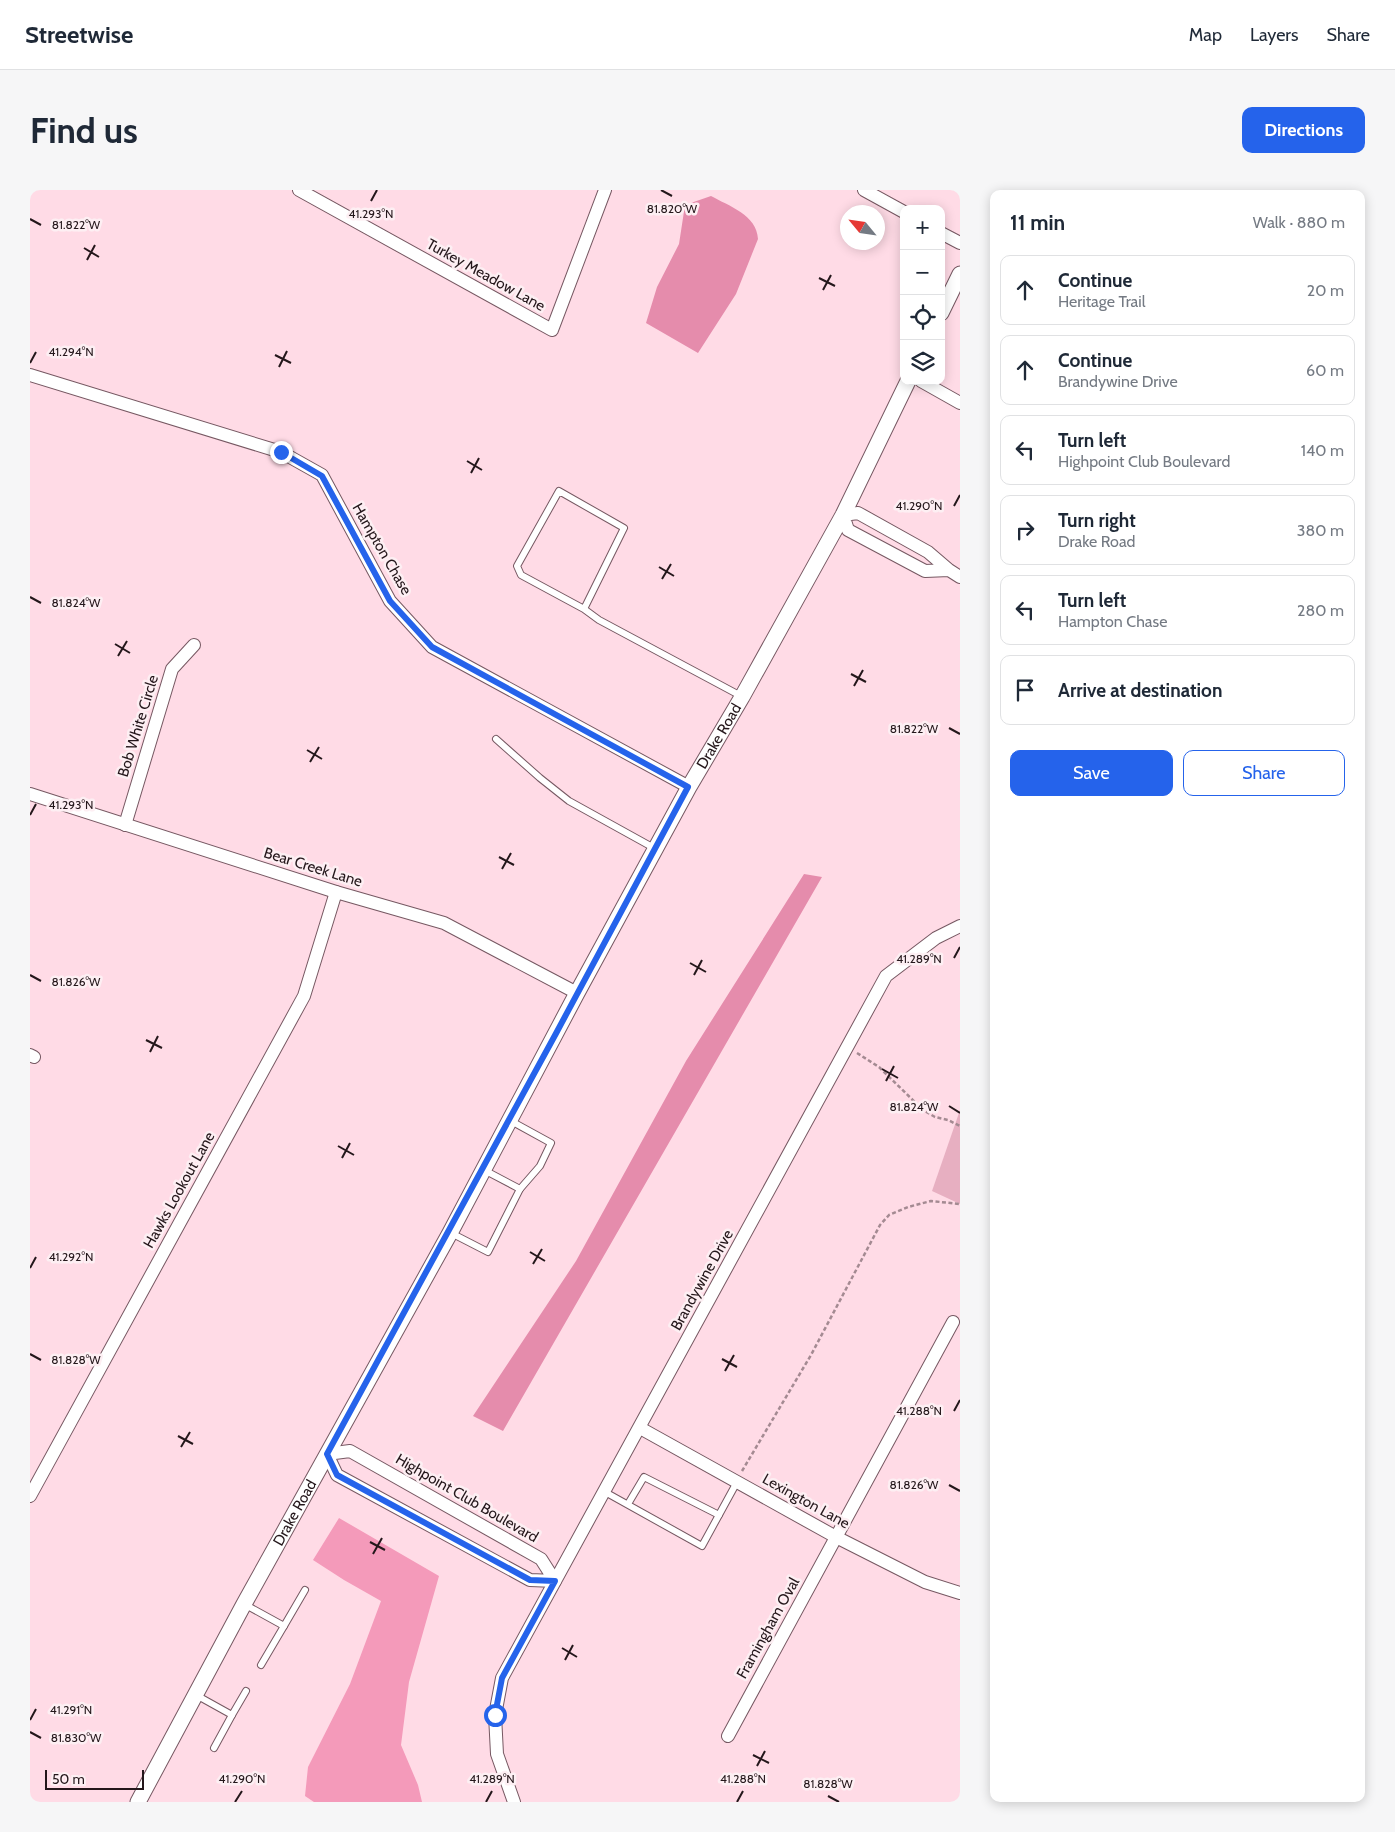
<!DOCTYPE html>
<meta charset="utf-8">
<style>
:root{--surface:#fff;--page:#f6f6f7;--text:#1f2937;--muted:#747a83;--line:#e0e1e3;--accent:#2563eb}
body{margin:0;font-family:Cabin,sans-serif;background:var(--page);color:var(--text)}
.controls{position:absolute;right:15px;top:15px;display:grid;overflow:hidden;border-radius:10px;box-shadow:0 2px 12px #0003}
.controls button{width:45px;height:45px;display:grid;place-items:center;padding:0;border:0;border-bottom:1px solid var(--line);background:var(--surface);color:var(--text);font:25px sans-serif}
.compass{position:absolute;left:810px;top:15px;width:45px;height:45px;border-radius:50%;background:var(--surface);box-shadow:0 2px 12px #0003;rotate:299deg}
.scale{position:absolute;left:15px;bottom:12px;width:99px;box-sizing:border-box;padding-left:5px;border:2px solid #24171b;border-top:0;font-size:14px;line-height:18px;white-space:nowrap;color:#24171b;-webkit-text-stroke:4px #fdeff3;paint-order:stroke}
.stop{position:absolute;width:15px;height:15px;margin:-11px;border:4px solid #2563eb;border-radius:50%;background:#fff}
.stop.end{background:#2563eb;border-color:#fff;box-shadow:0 1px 5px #0008}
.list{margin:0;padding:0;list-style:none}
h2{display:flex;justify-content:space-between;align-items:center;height:65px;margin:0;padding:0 20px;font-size:21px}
h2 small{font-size:16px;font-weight:400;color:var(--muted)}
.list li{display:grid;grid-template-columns:32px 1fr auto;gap:15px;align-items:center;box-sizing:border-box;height:70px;margin:0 10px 10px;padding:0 10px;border:1px solid var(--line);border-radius:10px}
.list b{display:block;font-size:19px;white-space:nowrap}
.list p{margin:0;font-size:16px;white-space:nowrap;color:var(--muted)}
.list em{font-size:16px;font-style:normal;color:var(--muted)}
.actions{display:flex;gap:10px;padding:15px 20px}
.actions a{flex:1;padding:11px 0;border:1px solid var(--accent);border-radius:10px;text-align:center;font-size:18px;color:var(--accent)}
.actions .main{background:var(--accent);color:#fff}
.icon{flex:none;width:28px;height:28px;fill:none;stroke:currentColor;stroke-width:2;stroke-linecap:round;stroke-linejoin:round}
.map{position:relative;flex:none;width:930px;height:1612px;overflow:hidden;border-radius:10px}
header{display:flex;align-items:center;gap:30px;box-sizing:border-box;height:70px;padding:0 25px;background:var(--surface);border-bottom:1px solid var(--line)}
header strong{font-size:24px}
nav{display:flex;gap:28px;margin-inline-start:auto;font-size:18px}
.intro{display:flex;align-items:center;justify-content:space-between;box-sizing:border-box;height:120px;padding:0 30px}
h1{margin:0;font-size:35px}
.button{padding:12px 22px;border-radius:10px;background:var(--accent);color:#fff;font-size:18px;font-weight:700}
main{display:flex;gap:30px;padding:0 30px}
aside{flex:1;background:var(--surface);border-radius:10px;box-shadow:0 2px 12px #0003}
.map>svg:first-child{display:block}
.green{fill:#e7afc1}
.forest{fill:#e58cac}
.water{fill:#f49aba}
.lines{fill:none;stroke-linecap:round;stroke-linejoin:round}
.service-casing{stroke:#765862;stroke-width:8}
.minor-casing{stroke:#765862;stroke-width:14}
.tertiary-casing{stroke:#765862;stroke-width:17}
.path{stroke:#a48a92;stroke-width:2.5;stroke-dasharray:4 2.5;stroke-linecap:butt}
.service{stroke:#fff;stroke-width:6}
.minor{stroke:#fff;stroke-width:12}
.tertiary{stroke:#fff;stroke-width:15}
.route{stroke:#2563eb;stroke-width:6}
.ticks{fill:none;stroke:#24171b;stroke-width:2}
.labels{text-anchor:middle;stroke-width:5;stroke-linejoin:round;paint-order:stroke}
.street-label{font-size:15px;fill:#24171b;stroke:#fdeff3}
.ticks-label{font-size:12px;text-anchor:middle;fill:#24171b;stroke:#fdeff3;stroke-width:5;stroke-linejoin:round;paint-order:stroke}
</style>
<header>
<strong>Streetwise</strong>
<nav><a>Map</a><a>Layers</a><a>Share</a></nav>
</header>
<div class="intro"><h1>Find us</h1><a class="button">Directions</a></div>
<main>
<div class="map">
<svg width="930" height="1612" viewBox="0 0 930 1612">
<rect width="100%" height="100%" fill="#ffdbe6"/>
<path class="green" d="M930,920V1014L902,1001Z"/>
<g class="forest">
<path d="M681,6C699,16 727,25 728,49L706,104L668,163L616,133L627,97L649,54L655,15Z"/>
<path d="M774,684L792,687L473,1241L443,1226L546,1071L656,871Z"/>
</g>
<path class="water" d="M309,1328L409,1386L379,1492L371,1555L388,1595L392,1612H284L275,1606L278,1577L320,1494L351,1411L314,1390L283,1370Z"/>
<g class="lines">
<g class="service-casing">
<g id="service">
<path d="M554,419L594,338L529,301L487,376L491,385L554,419L569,430L711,506"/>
<path d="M466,549L510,588L539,611L624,658"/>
<path d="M479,930L521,953L510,976L490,999"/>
<path d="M421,1043L458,1062L490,999L454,980"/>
<path d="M575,1302L672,1356L707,1292"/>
<path d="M598,1314L614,1287L689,1325"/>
<path d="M214,1414L254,1436L231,1475"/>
<path d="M254,1436L275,1400"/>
<path d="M166,1505L202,1525L184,1558"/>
<path d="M202,1525L216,1501"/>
</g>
</g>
<g class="minor-casing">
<g id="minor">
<path d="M269,0L522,140L575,0"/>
<path d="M834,0L874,22"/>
<path d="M911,43L930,53"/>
<path d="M0,185L251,262L292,285L360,411L402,457L659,597"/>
<path d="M891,191L930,213"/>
<path d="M919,380L895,381L818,340L813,325L828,323L898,362L919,380L930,387"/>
<path d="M0,604L306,702L414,733L547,803"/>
<path d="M95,635L142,479L164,455"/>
<path d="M0,865L4,867"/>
<path d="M610,1238L806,1347L895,1392L930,1403"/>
<path d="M320,1261L511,1369L525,1391L500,1390L307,1285L297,1264Z"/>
<path d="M0,1306L274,806L306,702"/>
<path d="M698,1546L923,1132"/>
<path d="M484,1612L467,1564L465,1525L472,1488L856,786L906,748L930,736"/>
</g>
</g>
<g class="tertiary-casing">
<g id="tertiary">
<path d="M911,123L930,84"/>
<path id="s1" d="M108,1612L214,1414L420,1043L547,803L659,597L712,507L813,325L878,191"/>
</g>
</g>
<g class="path">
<path d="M827,863L849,877L893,920L905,927L918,930L930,936"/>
<path d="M712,1281L781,1165L850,1035L859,1025L878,1017L901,1011L930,1014"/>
</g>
<use href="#service" class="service"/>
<use href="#minor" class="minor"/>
<use href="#tertiary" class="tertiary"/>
</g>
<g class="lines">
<path class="route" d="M251,262L292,286L360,411L402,457L658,597C539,820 419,1043 297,1264L307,1285L500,1390L525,1391L472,1488L465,1525"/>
</g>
<path class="ticks" d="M631,0L642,6M341,11L347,0M0,29L11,35M54,58L69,67M57,70L65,55M789,88L805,96M793,100L801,85M245,165L261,173M0,173L6,162M249,177L257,161M437,271L452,280M441,283L449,268M924,316L930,305M629,377L644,386M632,389L641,374M0,407L11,413M85,454L100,463M88,466L97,451M821,484L836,492M824,496L833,480M919,538L930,544M277,560L292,569M280,572L289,557M0,625L6,614M469,667L484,675M472,679L481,663M924,768L930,757M660,773L676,782M0,785L11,791M664,785L672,770M116,850L132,858M120,862L128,846M852,879L868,888M856,891L864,876M919,916L930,923M308,956L324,965M312,968L320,953M500,1062L515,1071M503,1074L512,1059M0,1078L6,1067M0,1164L11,1170M692,1169L707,1177M695,1181L704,1165M924,1221L930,1210M148,1246L163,1254M151,1257L160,1242M919,1295L930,1301M340,1352L355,1360M343,1364L352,1348M532,1458L547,1467M535,1470L543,1455M0,1530L6,1519M0,1542L11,1548M723,1565L739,1573M727,1576L735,1561M798,1606L809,1612M205,1612L212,1601M456,1612L462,1601M707,1612L713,1601"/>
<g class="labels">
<g class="street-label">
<text transform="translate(456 85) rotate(29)" y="5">Turkey Meadow Lane</text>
<text transform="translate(352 359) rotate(60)" y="5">Hampton Chase</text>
<text transform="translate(108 536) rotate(-73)" y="5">Bob White Circle</text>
<text dy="5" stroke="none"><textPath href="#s1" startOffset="1214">Drake Road</textPath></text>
<text transform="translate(283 677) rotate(17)" y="5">Bear Creek Lane</text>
<text transform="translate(149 1000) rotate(-61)" y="5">Hawks Lookout Lane</text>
<text transform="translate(672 1090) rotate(-61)" y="5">Brandywine Drive</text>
<text transform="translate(437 1308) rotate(30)" y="5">Highpoint Club Boulevard</text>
<text transform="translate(776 1311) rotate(29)" y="5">Lexington Lane</text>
<text dy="5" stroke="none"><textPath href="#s1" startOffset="329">Drake Road</textPath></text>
<text transform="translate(738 1438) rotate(-61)" y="5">Framingham Oval</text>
</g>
</g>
<g class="ticks-label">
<text x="642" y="23">81.820°W</text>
<text x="341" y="28">41.293°N</text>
<text x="46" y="39">81.822°W</text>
<text x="41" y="166">41.294°N</text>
<text x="889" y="320">41.290°N</text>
<text x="46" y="417">81.824°W</text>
<text x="884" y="543">81.822°W</text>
<text x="41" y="619">41.293°N</text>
<text x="889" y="773">41.289°N</text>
<text x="46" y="796">81.826°W</text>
<text x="884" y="921">81.824°W</text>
<text x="41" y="1071">41.292°N</text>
<text x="46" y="1174">81.828°W</text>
<text x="889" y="1225">41.288°N</text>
<text x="884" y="1299">81.826°W</text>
<text x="41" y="1524">41.291°N</text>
<text x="46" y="1552">81.830°W</text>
<text x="212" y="1593">41.290°N</text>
<text x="462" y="1593">41.289°N</text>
<text x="713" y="1593">41.288°N</text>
<text x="798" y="1598">81.828°W</text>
</g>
</svg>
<div class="controls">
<button>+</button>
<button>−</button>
<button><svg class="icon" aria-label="locate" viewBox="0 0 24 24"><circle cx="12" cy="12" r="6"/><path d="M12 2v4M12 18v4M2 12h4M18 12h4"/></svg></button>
<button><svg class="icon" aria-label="layers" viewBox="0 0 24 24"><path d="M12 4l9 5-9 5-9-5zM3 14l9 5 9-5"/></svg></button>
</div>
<svg class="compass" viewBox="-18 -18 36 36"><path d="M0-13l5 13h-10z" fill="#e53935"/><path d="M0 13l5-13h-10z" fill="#747a83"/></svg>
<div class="scale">50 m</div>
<div class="stop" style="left:465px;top:1525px"></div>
<div class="stop end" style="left:251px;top:262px"></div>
</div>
<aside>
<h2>11 min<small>Walk · 880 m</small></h2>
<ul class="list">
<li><svg class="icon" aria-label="ahead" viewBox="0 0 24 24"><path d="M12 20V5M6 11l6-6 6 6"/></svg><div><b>Continue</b><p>Heritage Trail</p></div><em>20 m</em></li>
<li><svg class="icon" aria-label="ahead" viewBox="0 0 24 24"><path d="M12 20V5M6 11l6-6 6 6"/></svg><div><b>Continue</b><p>Brandywine Drive</p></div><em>60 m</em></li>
<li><svg class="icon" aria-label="left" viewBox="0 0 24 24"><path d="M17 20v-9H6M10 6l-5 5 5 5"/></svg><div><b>Turn left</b><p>Highpoint Club Boulevard</p></div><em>140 m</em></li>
<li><svg class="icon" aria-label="right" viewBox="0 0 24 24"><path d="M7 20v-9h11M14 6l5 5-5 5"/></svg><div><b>Turn right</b><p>Drake Road</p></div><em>380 m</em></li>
<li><svg class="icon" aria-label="left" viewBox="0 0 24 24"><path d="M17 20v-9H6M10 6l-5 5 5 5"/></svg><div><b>Turn left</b><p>Hampton Chase</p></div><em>280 m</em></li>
<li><svg class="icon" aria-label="arrive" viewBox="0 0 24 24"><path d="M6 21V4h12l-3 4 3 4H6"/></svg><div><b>Arrive at destination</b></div></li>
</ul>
<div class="actions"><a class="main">Save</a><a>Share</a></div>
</aside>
</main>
